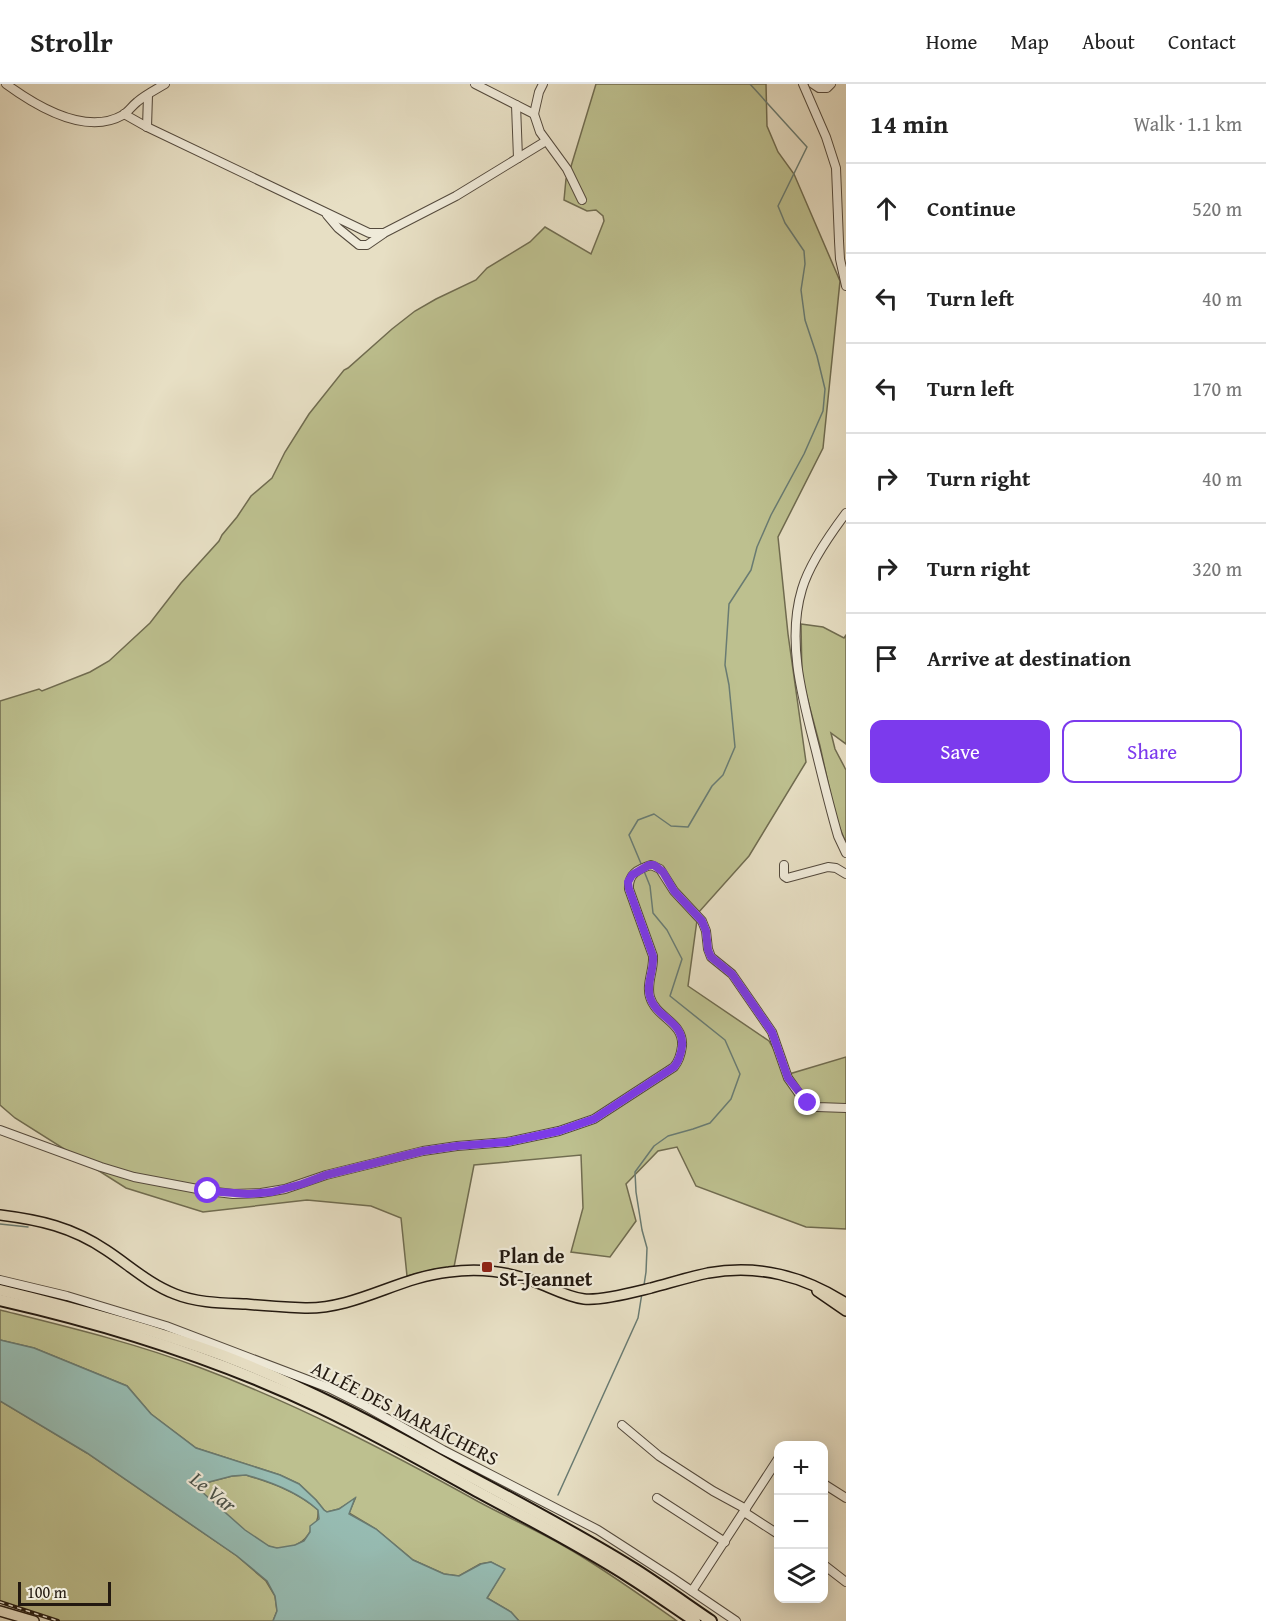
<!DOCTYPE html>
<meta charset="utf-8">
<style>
:root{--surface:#fff;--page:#f2f2f2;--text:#222;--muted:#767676;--line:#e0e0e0;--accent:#7c3aed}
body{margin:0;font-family:"Gentium Book Plus",serif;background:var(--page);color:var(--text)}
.controls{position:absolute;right:18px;bottom:18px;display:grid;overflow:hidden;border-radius:12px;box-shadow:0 3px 15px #0003}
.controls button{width:54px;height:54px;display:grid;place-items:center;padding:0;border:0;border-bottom:2px solid var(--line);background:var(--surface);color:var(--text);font:30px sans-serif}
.scale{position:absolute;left:18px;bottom:15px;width:93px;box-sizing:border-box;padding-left:6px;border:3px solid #231910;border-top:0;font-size:16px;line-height:21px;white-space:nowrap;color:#231910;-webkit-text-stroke:4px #efead9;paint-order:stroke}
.stop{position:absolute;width:18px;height:18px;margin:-14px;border:4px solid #7c3aed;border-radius:50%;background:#fff}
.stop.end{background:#7c3aed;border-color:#fff;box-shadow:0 2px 6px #0008}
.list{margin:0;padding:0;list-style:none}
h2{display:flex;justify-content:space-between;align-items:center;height:78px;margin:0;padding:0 24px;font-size:26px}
h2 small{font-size:20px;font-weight:400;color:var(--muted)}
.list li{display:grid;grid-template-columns:39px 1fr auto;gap:18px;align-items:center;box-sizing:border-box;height:90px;padding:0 24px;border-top:2px solid var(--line)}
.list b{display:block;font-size:22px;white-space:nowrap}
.list em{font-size:20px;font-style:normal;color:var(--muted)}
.actions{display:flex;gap:12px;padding:18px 24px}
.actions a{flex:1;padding:14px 0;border:2px solid var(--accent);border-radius:12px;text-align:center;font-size:21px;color:var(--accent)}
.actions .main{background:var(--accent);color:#fff}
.icon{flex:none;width:33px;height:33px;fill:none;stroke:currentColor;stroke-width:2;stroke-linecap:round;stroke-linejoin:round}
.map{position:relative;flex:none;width:846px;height:1537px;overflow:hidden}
header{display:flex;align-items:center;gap:36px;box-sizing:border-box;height:84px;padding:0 30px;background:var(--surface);border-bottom:2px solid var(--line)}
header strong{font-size:28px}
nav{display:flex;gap:33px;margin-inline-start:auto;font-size:21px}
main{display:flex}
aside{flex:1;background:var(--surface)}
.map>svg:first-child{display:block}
.green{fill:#bdc08f;stroke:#706c50;stroke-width:1.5}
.water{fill:#97bdb4;stroke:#697b72;stroke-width:1.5;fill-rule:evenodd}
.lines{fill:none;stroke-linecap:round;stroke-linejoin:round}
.stream{stroke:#697b72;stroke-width:1.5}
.minor-casing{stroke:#544a3d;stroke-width:10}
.major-casing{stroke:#231910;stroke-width:12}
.highway-casing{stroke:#231910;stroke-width:14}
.minor{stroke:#efead9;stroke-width:8}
.major{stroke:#e7dfc4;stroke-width:9}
.highway{stroke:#e7dfc4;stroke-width:10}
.rail-casing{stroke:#231910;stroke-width:4}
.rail{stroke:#efead9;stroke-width:1.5;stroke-dasharray:4.5;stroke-linecap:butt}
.route{stroke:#7c3aed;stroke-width:8}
.poi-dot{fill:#8f2418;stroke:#efead9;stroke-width:2}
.labels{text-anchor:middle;stroke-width:4.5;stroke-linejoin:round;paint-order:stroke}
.poi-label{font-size:20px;font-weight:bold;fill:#231910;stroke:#efead9;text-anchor:start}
.street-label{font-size:20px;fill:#231910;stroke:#efead9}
.water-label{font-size:21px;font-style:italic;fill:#4c5249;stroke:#efead9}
</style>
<header>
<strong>Strollr</strong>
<nav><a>Home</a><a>Map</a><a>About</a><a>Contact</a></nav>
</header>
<main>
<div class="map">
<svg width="846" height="1537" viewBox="0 0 846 1537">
<rect width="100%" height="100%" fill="#e7dfc4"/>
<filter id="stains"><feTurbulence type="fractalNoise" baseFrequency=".00333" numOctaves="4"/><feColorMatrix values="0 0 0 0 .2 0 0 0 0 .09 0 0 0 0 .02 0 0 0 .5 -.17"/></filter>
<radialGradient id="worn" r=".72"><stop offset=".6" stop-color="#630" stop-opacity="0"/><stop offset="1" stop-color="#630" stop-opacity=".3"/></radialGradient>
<g class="green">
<path d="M596,0H766L767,42L778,68L794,90L840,197L823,364L778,453L788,550L806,678L749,772L698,829L688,902L769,957L789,990L846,973V1145L806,1143L696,1102L677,1063L658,1067L626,1100L636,1137L610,1173L571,1168L583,1124L581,1071L474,1081L454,1183L432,1186L407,1192L401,1134L371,1122L307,1116L203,1128L126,1104L15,1034L0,1021V617L39,605L42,607L90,588L109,577L150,539L181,499L219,457L222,451L237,433L251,412L272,394L285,368L309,330L344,286L348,284L392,245L415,227L436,215L476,196L487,184L530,158L545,143L591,170L604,137L603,132L596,126L587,127L564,116L566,95L569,89Z"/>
<path d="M801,540L823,543L844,554L846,551V660L831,649L835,665L846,686V759L836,735L820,662L802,594Z"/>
<path d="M0,1226C68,1243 135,1259 201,1284C297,1320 389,1368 479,1418C507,1433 536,1446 564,1462C603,1484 640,1511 677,1537H519L511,1528L487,1514L504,1485L491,1478L480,1480L459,1492L444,1490L413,1476L376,1445L349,1429L355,1415L339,1425L327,1428L324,1426L316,1416L299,1400L280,1391L196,1364L151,1330L127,1302L34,1264L0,1256Z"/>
<path d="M0,1317L87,1369L237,1472L266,1497L275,1512L277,1527L273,1537H58L0,1518Z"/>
<path d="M246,1391C272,1399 298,1408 318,1426C319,1438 314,1441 308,1451C301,1462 283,1467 271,1463C247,1454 211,1416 191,1399L209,1398L232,1392Z"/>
</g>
<path class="water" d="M0,1256L34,1264L127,1302L151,1330L196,1364L280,1391L299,1400L316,1416L324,1426L327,1428L339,1425L355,1414L349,1430L376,1445L413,1476L444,1490L459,1492L481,1480L491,1478L505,1485L487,1514L511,1528L519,1537H273L277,1527L275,1512L267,1497L237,1472L87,1369L0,1317ZM246,1391C272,1398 298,1408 318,1426L319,1435L310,1442V1448L304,1457L295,1461L277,1464L269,1462L245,1446L192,1399L209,1398L232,1392Z"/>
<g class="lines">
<g class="stream">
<path d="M642,782L629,751L638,736L654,730L671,742L688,743L712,702L723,691L735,663L729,601L725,581L729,520L751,486L757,463L771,431L804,370L823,327L825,305L817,272L805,236L801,206L805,180L804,167L785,139L778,122L807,63L750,0"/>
<path d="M644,787L650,802L653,829L667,846L682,875L670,912L725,956L740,990L731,1015L710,1039L693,1045L668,1052L654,1062L635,1088L636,1108L642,1146L647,1164L646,1188L644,1201"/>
<path d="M0,1140L28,1143"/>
<path d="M558,1411L638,1234L642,1209"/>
</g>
<g class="minor-casing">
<g id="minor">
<path d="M6,0C36,22 86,52 123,31C128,28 132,22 137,18C145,11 155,6 165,0"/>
<path d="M475,0L534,30L540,48L567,85L582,116"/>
<path d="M803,0L826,53L836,84L839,157L840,175L846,202"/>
<path d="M813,0L819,4H827L831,0"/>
<path d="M516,21L518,74"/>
<path d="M124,30L147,43L369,149H384L456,112L546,57"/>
<path d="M534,30L539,8L543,0"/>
<path d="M147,43L148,11"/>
<path d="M327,131L338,144L359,161H367L383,150"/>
<path d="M846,429C831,449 809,481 802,505C786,558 803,616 816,667C823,696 830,724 838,752L846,769"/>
<path d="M784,781V792L787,794L828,783L836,784L846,790"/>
<path d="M0,1046L101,1083L134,1093L208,1107L233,1110L261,1109L285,1105L326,1091L423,1067L457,1062L507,1058L559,1047L594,1035L674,983C679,977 681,970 682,962C684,938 656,934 650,913C646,900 654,886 653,872L629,805C628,790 638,785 651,781L660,785L674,807L702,837L706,847L708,865L711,873L732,890L772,948L788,994L800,1011L808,1019L817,1023L846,1024"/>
<path d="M0,1196L67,1212L166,1242L329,1304L365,1322L443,1366L598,1446L671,1493L736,1537"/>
<path d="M622,1341L659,1372L713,1407L746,1425"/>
<path d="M824,1400L846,1414"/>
<path d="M657,1414L725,1458"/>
<path d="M744,1428L778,1450"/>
<path d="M824,1481L846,1498"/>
<path d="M692,1507L778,1375"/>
</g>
</g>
<g class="major-casing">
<g id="major">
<path d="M0,1131C40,1136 72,1143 106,1166C129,1181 149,1200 175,1210C197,1219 222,1219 246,1220C265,1222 285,1223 305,1224C356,1225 399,1193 449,1188C477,1184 506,1187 533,1197C550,1203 567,1213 584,1215C601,1217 634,1208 651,1204C670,1199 689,1193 708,1189C759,1180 803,1192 846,1219"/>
<path d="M817,1207L846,1227"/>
<path d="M0,1527L34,1537"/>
</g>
</g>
<g class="highway-casing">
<g id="highway">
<path d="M0,1206C75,1224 149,1244 222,1271C303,1302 379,1342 454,1384C515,1417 577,1449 636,1486C661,1502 686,1520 711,1537"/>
<path d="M0,1216C110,1241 219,1275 321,1324C373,1349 423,1377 473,1405C526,1434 580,1461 631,1494C653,1508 674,1523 695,1537"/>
</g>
</g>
<use href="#minor" class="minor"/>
<use href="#major" class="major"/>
<use href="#highway" class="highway"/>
<g class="rail-casing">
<path id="rail" d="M0,1518L58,1537"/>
</g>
<use href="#rail" class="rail"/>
</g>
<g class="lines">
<path class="route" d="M208,1107L248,1110L272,1108L302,1100L326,1091L423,1067L457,1062L507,1058L559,1047L594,1035L674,983C679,977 681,970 682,962C684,937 656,934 650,913C646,900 654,886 653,872L629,805L628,798L632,791L649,781H654L663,788L674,807L702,837L706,847L708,866L711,873L732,890L772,948L788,994L808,1019"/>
</g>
<rect class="poi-dot" x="481" y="1177" width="12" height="12" rx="3"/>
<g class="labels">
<g class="poi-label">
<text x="499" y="1179">Plan de<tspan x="499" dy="23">St-Jeannet</tspan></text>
</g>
<g class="street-label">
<text transform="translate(405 1329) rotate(27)" y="7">ALLÉE DES MARAÎCHERS</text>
</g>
<g class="water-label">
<text transform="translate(213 1408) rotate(38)" y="7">Le Var</text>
</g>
</g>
<rect width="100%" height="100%" filter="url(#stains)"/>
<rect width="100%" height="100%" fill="url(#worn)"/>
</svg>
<div class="controls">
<button>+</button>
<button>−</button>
<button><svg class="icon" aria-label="layers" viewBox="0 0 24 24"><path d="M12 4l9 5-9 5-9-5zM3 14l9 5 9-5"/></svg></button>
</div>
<div class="scale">100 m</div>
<div class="stop" style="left:208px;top:1107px"></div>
<div class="stop end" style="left:808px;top:1019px"></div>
</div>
<aside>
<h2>14 min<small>Walk · 1.1 km</small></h2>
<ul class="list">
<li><svg class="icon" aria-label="ahead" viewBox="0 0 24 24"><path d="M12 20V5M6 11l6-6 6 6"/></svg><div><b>Continue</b></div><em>520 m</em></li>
<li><svg class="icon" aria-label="left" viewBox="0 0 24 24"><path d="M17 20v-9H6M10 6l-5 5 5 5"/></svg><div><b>Turn left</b></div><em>40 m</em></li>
<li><svg class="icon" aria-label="left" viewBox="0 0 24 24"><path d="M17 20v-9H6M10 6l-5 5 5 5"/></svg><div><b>Turn left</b></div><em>170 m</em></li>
<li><svg class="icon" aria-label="right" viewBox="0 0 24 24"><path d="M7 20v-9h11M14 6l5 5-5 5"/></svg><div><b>Turn right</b></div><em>40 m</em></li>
<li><svg class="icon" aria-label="right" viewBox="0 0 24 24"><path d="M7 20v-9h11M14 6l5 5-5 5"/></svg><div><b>Turn right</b></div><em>320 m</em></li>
<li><svg class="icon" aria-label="arrive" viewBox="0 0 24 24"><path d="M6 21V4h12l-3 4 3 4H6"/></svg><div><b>Arrive at destination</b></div></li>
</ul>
<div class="actions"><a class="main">Save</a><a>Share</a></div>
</aside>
</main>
